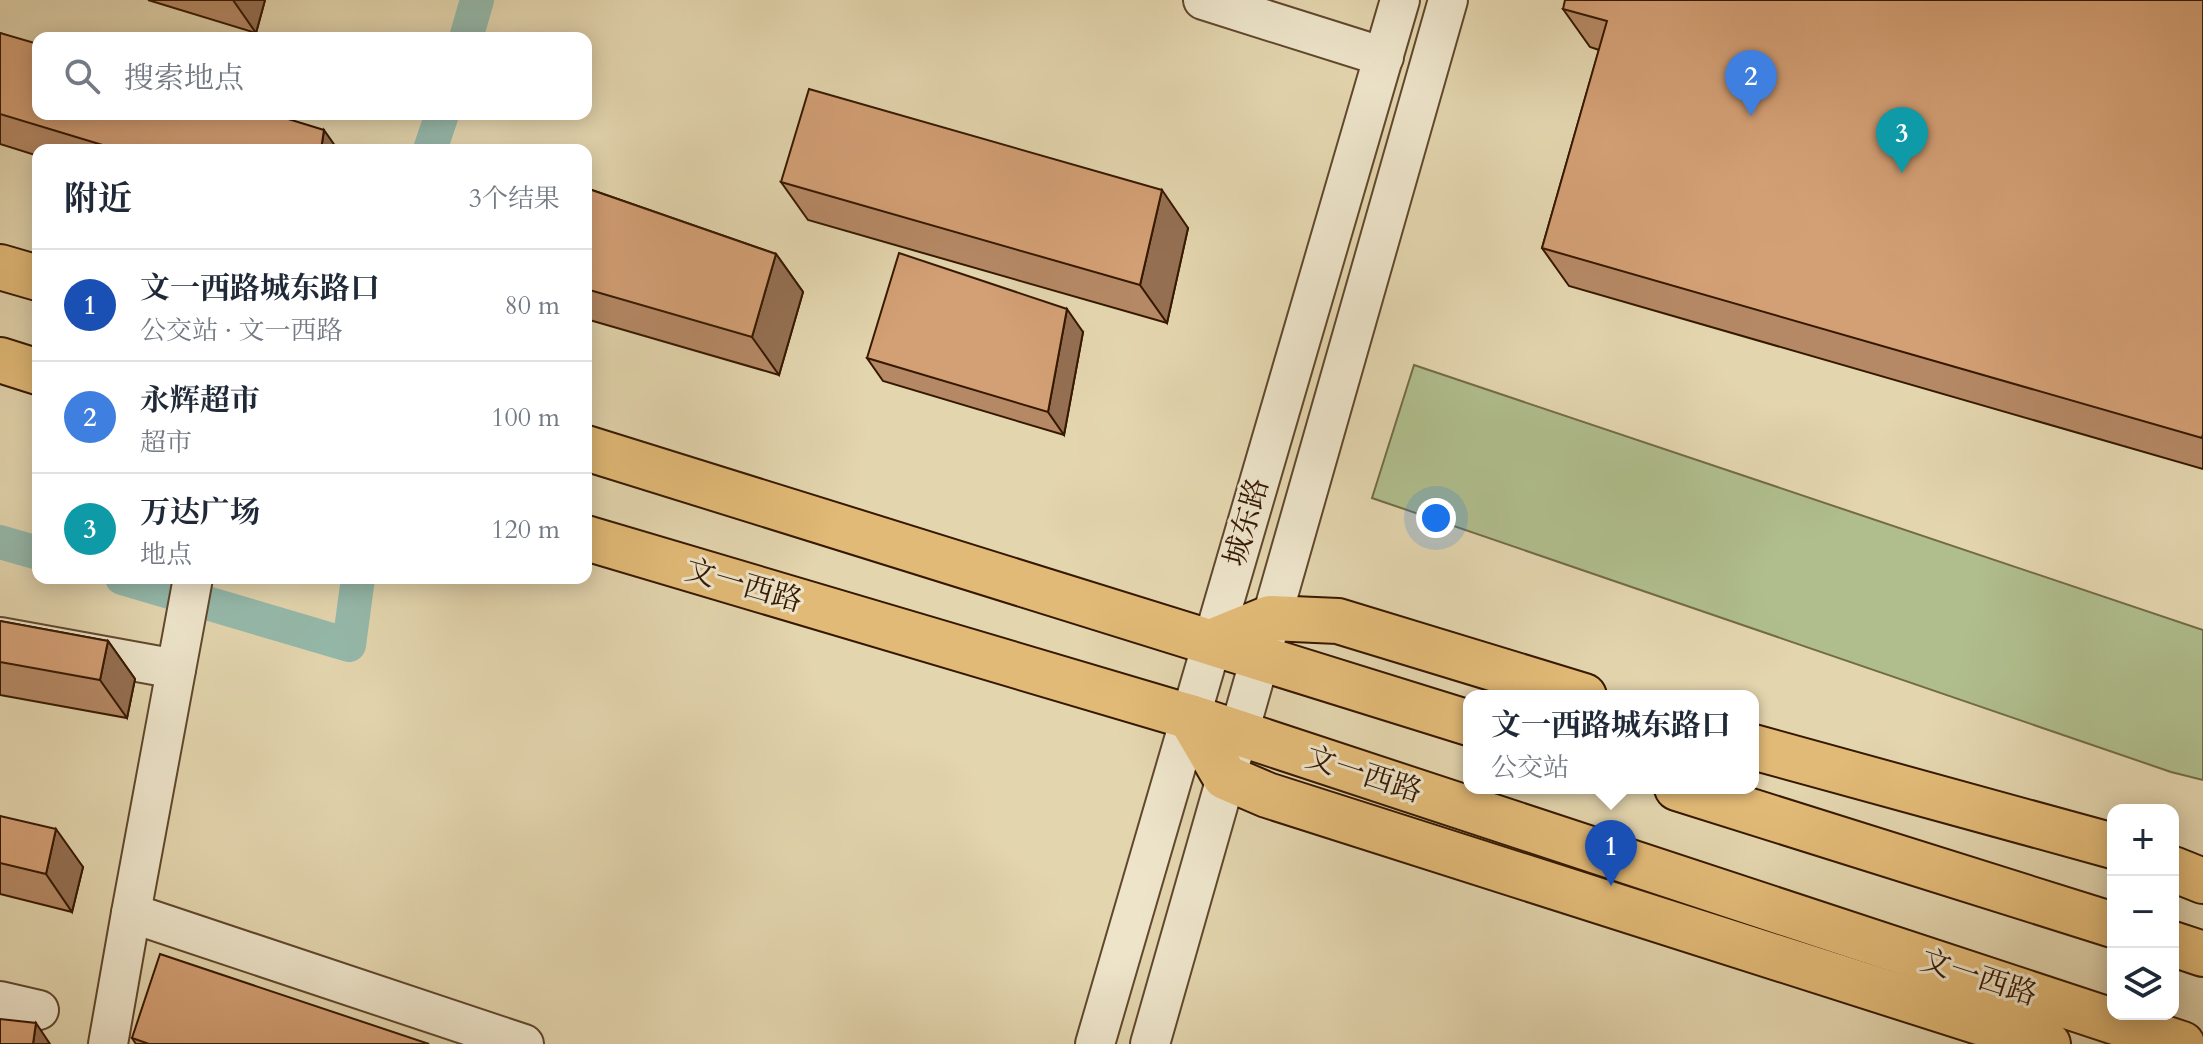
<!DOCTYPE html>
<html lang="zh">
<meta charset="utf-8">
<style>
:root{--surface:#fff;--page:#f2f2f3;--text:#1f2937;--muted:#747a83;--line:#e0e1e3;--accent:#8f2418}
body{margin:0;font-family:Cardo,"Noto Serif SC",serif;background:var(--page);color:var(--text)}
.controls{position:absolute;right:24px;bottom:24px;display:grid;overflow:hidden;border-radius:16px;box-shadow:0 4px 20px #0003}
.controls button{width:72px;height:72px;display:grid;place-items:center;padding:0;border:0;border-bottom:2px solid var(--line);background:var(--surface);color:var(--text);font:40px sans-serif}
.you{position:absolute;left:1436px;top:518px;width:28px;height:28px;margin:-20px;border:6px solid #fff;border-radius:50%;background:#1a73e8;box-shadow:0 0 0 12px #1a73e833}
.badge{display:grid;place-items:center;width:52px;height:52px;border-radius:50%;background:var(--accent);color:#fff;font-size:26px;font-weight:700}
.pin{position:absolute;translate:-50% -66px;filter:drop-shadow(0 2px 4px #0008)}
.pin::after{content:'';position:absolute;top:42px;width:28px;height:24px;background:inherit;clip-path:polygon(0 0,100% 0,50% 100%)}
.popup{position:absolute;left:1463px;top:690px;width:296px;height:104px;box-sizing:border-box;display:grid;place-content:center;border-radius:16px;background:var(--surface);filter:drop-shadow(0 2px 6px #0005);font-size:26px;white-space:nowrap;color:var(--muted)}
.popup b{font-size:30px;color:var(--text)}
.popup::after{content:'';position:absolute;left:50%;top:100%;margin-left:-16px;border:16px solid transparent;border-top-color:var(--surface)}
.list{margin:0;padding:0;list-style:none}
h2{display:flex;justify-content:space-between;align-items:center;height:104px;margin:0;padding:0 32px;font-size:34px}
h2 small{font-size:26px;font-weight:400;color:var(--muted)}
.list li{display:grid;grid-template-columns:52px 1fr auto;gap:24px;align-items:center;box-sizing:border-box;height:112px;padding:0 32px;border-top:2px solid var(--line)}
.list b{display:block;font-size:30px;white-space:nowrap}
.list p{margin:0;font-size:26px;white-space:nowrap;color:var(--muted)}
.list em{font-size:26px;font-style:normal;color:var(--muted)}
.icon{flex:none;width:44px;height:44px;fill:none;stroke:currentColor;stroke-width:2;stroke-linecap:round;stroke-linejoin:round}
.map{position:relative;flex:none;width:2203px;height:1044px;overflow:hidden}
.search{position:absolute;background:var(--surface);box-shadow:0 4px 20px #0003;left:32px;top:32px;width:560px;height:88px;display:flex;align-items:center;gap:20px;box-sizing:border-box;padding:0 28px;border-radius:16px;color:var(--muted);font-size:30px}
.panel{position:absolute;background:var(--surface);box-shadow:0 4px 20px #0003;left:32px;top:144px;width:560px;height:440px;border-radius:16px}
.map>svg:first-child{display:block}
.green{fill:#b0be8d;stroke:#736b46;stroke-width:2}
.lines{fill:none;stroke-linecap:round;stroke-linejoin:round}
.canal{stroke:#95b9ab;stroke-width:34}
.minor-casing{stroke:#61472c;stroke-width:42}
.major-casing{stroke:#361800;stroke-width:48}
.highway-casing{stroke:#361800;stroke-width:48}
.minor{stroke:#ede4ca;stroke-width:38}
.major{stroke:#e2ba77;stroke-width:44}
.highway{stroke:#e2ba77;stroke-width:44}
.wall{fill:#b58965;stroke:#361800;stroke-width:2}
.shaded-wall{fill:#946f52;stroke:#361800;stroke-width:2}
.building{fill:#d39f75;stroke:#361800;stroke-width:2}
.labels{text-anchor:middle;stroke-width:6;stroke-linejoin:round;paint-order:stroke}
.street-label{font-size:30px;fill:#361800;stroke:#ede4ca}
</style>
<div class="map">
<svg width="2203" height="1044" viewBox="0 0 2203 1044">
<rect width="100%" height="100%" fill="#e3d5ae"/>
<filter id="stains"><feTurbulence type="fractalNoise" baseFrequency=".0025" numOctaves="4"/><feColorMatrix values="0 0 0 0 .2 0 0 0 0 .09 0 0 0 0 .02 0 0 0 .5 -.17"/></filter>
<radialGradient id="worn" r=".72"><stop offset=".6" stop-color="#630" stop-opacity="0"/><stop offset="1" stop-color="#630" stop-opacity=".3"/></radialGradient>
<path class="green" d="M1414,365L2203,630V780L2171,772L1372,498Z"/>
<g class="lines">
<g class="canal">
<path d="M466,38L477,0"/>
<path d="M430,150L442,114"/>
<path d="M0,542L38,553"/>
<path d="M122,578L349,645L358,578"/>
</g>
<g class="minor-casing">
<g id="minor">
<path d="M1203,0L1384,57"/>
<path d="M193,578L131,913L524,1044"/>
<path d="M0,637L176,669"/>
<path d="M0,1001L39,1010"/>
<path d="M108,1044L131,913"/>
<path d="M1095,1044L1400,0"/>
<path d="M1150,1044L1448,0"/>
</g>
</g>
<g class="major-casing">
<g id="major">
<path d="M0,267L38,278"/>
<path d="M0,360L38,372"/>
<path d="M586,448L1469,723"/>
<path d="M586,538L1190,717L2182,1044"/>
<path d="M1211,642L1270,618L1338,621L1584,696"/>
<path d="M1753,747L2113,846"/>
<path d="M1677,788L2113,925"/>
<path d="M2173,944L2203,954"/>
</g>
</g>
<g class="highway-casing">
<g id="highway">
<path d="M1190,717L1225,777L1267,795L2048,1044"/>
<path d="M2173,869L2203,881"/>
</g>
</g>
<use href="#minor" class="minor"/>
<use href="#major" class="major"/>
<use href="#highway" class="highway"/>
</g>
<g class="wall">
<path d="M148,0H265L256,33Z"/>
<path d="M2203,0V469L1569,286L1542,248L1599,50L1590,47L1563,9Z"/>
<path d="M0,33L338,150H38V156L0,144Z"/>
<path d="M781,182L1188,228L1167,323L808,220Z"/>
<path d="M586,188L776,254L803,292L779,375L586,319Z"/>
<path d="M1083,332L1064,435L883,381L867,358Z"/>
<path d="M0,621L108,641L135,679L127,718L0,695Z"/>
<path d="M0,816L83,867L72,912L0,894Z"/>
<path d="M132,1038L429,1044H136Z"/>
</g>
<g class="shaded-wall">
<path d="M233,0H265L256,33Z"/>
<path d="M324,130L338,150H321Z"/>
<path d="M1162,190L1188,228L1167,323L1140,285Z"/>
<path d="M776,254L803,292L779,375L752,337Z"/>
<path d="M1067,309L1083,332L1064,435L1048,412Z"/>
<path d="M108,641L135,679L127,718L100,680Z"/>
<path d="M56,829L83,867L72,912L46,874Z"/>
<path d="M36,1023L50,1044H33Z"/>
</g>
<g class="building">
<path d="M1565,0H2203V434L2202,438L1542,248L1607,21L1563,9Z"/>
<path d="M0,33L38,44V114H272L324,130L321,150H119L0,114Z"/>
<path d="M809,89L1162,190L1140,285L781,182Z"/>
<path d="M464,146L476,150H462Z"/>
<path d="M586,188L776,254L752,337L586,289Z"/>
<path d="M899,253L1067,309L1048,412L867,358Z"/>
<path d="M0,621L108,641L100,680L0,662Z"/>
<path d="M0,816L56,829L46,874L0,863Z"/>
<path d="M160,954L429,1044H149L132,1038Z"/>
<path d="M0,1019L36,1023L33,1044H0Z"/>
</g>
<g class="labels">
<g class="street-label">
<text transform="translate(1246 522) rotate(-74)" y="10">城东路</text>
<text transform="translate(744 585) rotate(16)" y="10">文一西路</text>
<text transform="translate(1364 774) rotate(18)" y="10">文一西路</text>
<text transform="translate(1979 977) rotate(18)" y="10">文一西路</text>
</g>
</g>
<rect width="100%" height="100%" filter="url(#stains)"/>
<rect width="100%" height="100%" fill="url(#worn)"/>
</svg>
<div class="controls">
<button>+</button>
<button>−</button>
<button><svg class="icon" aria-label="layers" viewBox="0 0 24 24"><path d="M12 4l9 5-9 5-9-5zM3 14l9 5 9-5"/></svg></button>
</div>
<div class="you"></div>
<div class="pin badge" style="left:1611px;top:886px;background:#1a4fb4">1</div>
<div class="popup"><b>文一西路城东路口</b>公交站</div>
<div class="pin badge" style="left:1751px;top:116px;background:#3f7fe0">2</div>
<div class="pin badge" style="left:1902px;top:173px;background:#0f9aa8">3</div>
<div class="search"><svg class="icon" aria-label="search" viewBox="0 0 24 24"><circle cx="10" cy="10" r="6"/><path d="M15 15l6 6"/></svg>搜索地点</div>
<section class="panel">
<h2>附近<small>3个结果</small></h2>
<ul class="list">
<li><span class="badge" style="background:#1a4fb4">1</span><div><b>文一西路城东路口</b><p>公交站 · 文一西路</p></div><em>80 m</em></li>
<li><span class="badge" style="background:#3f7fe0">2</span><div><b>永辉超市</b><p>超市</p></div><em>100 m</em></li>
<li><span class="badge" style="background:#0f9aa8">3</span><div><b>万达广场</b><p>地点</p></div><em>120 m</em></li>
</ul>
</section>
</div>
